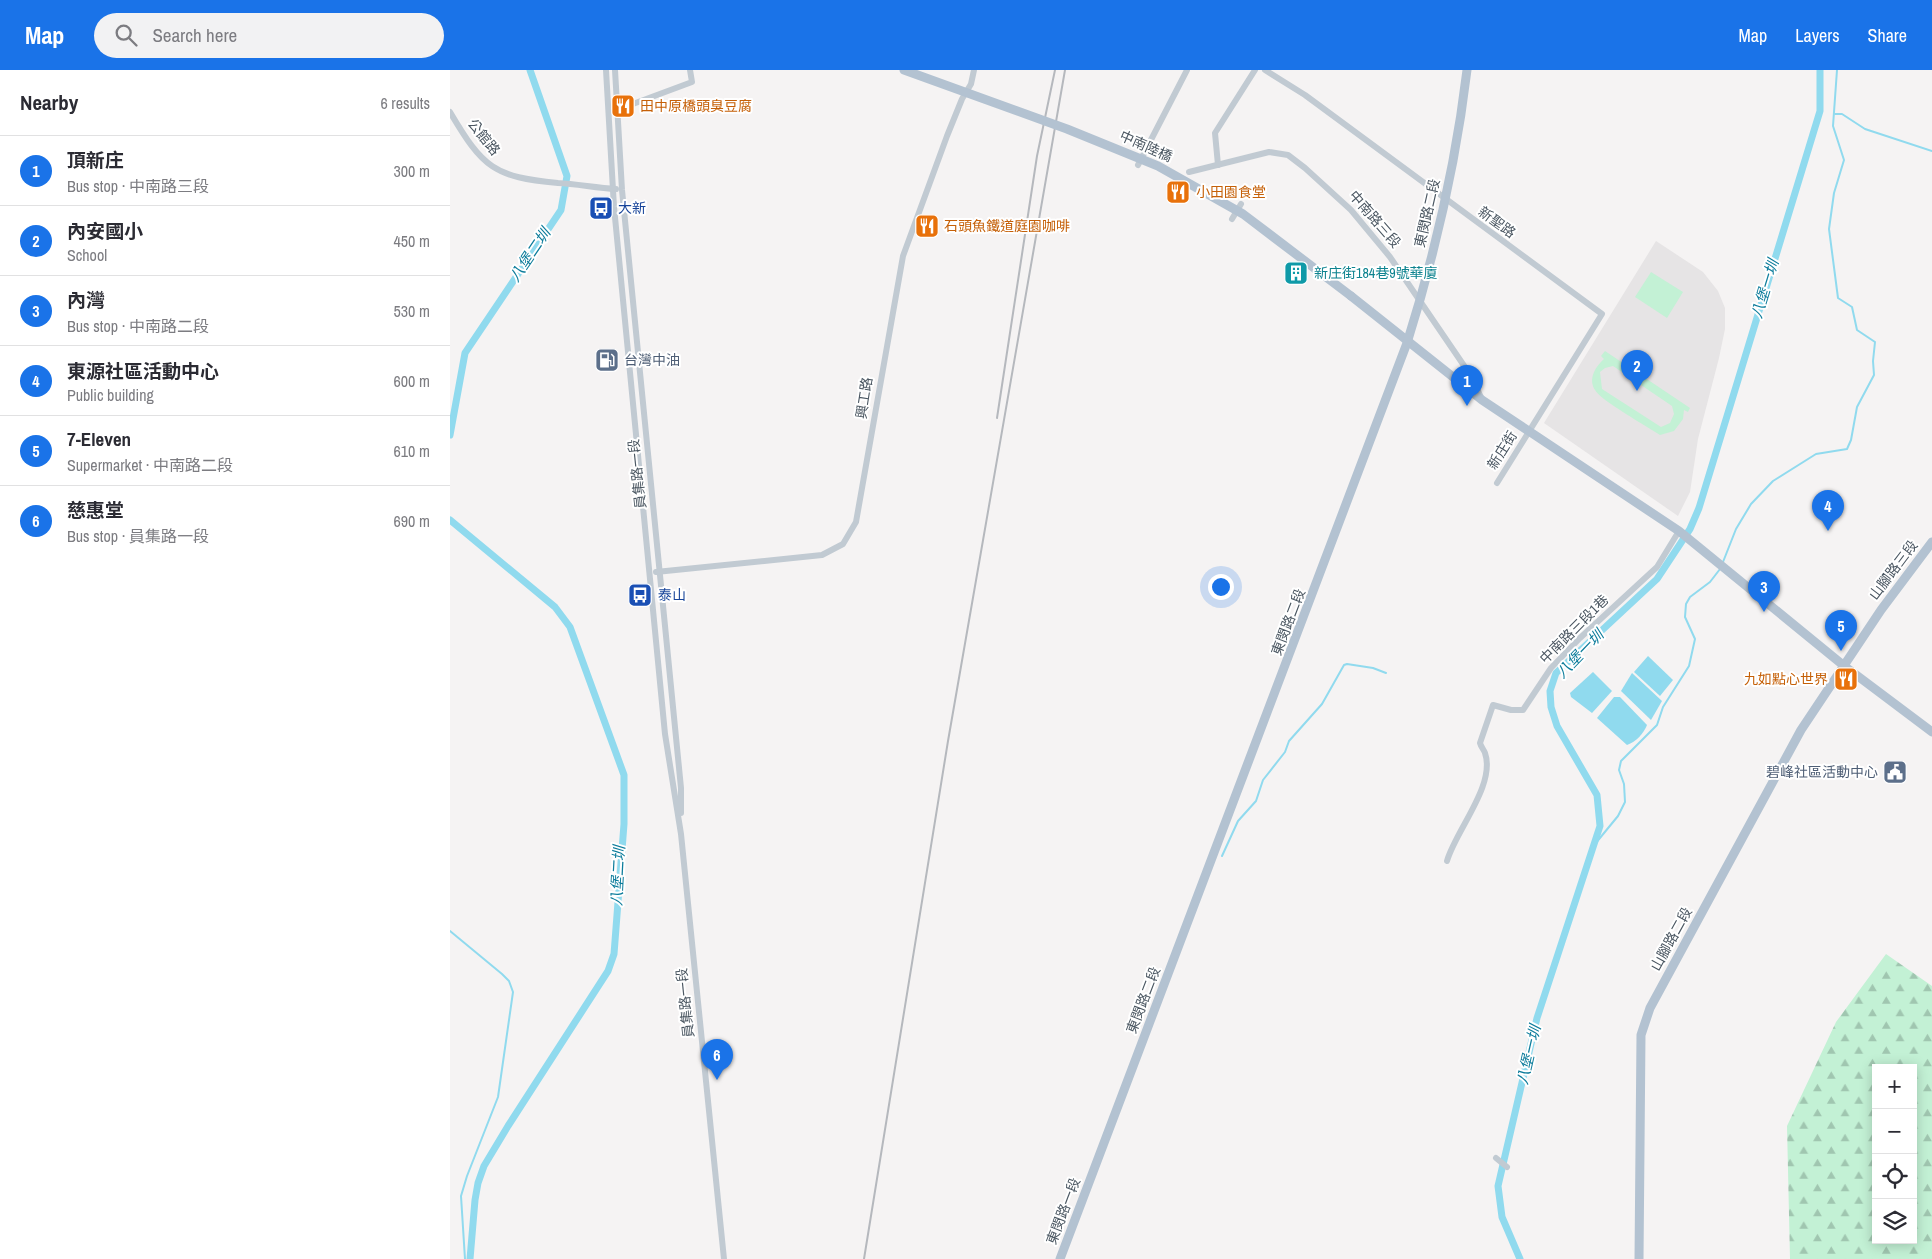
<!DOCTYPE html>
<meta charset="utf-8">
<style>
:root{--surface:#fff;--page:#f2f2f3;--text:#2b2b33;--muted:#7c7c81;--line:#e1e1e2;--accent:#1a73e8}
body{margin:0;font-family:"Archivo Narrow","Noto Sans TC",sans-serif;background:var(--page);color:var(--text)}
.controls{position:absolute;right:15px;bottom:15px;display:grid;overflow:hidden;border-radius:0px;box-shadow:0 2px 12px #0003}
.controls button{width:45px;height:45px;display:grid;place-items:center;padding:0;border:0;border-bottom:1px solid var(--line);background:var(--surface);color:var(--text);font:25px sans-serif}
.you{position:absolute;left:770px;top:516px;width:18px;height:18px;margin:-12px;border:4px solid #fff;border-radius:50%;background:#1a73e8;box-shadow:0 0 0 8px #1a73e833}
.badge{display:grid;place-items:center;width:32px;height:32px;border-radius:50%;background:var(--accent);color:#fff;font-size:16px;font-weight:700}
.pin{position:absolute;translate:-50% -41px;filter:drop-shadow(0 1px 2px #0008)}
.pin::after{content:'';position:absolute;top:26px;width:18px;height:15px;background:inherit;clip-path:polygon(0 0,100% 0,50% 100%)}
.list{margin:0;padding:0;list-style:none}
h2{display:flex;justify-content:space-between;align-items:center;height:65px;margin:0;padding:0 20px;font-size:21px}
h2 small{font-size:16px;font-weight:400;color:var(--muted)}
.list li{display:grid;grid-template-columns:32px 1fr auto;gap:15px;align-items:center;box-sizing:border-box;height:70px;padding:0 20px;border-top:1px solid var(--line)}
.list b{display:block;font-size:19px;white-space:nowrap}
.list p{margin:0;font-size:16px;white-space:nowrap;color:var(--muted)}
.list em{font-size:16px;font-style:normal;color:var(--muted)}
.icon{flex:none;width:28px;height:28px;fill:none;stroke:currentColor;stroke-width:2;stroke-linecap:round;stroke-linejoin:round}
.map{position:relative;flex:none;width:1482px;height:1189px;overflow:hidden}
header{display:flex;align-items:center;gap:30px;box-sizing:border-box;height:70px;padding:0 25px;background:var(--accent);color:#fff}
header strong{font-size:24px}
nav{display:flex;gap:28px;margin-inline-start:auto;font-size:18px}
.search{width:350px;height:45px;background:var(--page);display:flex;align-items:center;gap:12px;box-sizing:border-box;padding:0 18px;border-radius:28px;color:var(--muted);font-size:19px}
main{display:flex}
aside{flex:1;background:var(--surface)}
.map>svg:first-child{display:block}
.education{fill:#e6e4e5}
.forest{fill:url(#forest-firs);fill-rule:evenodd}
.green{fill:#c3f1d5;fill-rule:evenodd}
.water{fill:#90daee}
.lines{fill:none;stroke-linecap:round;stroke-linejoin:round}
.stream{stroke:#90daee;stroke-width:2}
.canal{stroke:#90daee;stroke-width:7}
.minor{stroke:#c1cad2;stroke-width:6}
.major{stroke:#b3c2d1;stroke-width:9}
.rail{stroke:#b5b8bd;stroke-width:2}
.major-bridge{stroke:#b3c2d1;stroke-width:9}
.labels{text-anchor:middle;stroke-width:4;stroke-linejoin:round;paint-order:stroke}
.food-label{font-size:14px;fill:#c56008;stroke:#fff;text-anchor:start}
.street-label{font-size:14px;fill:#4a5661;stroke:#fff}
.transit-label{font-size:14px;fill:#164399;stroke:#fff;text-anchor:start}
.culture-label{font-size:14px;fill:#0d838f;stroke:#fff;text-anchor:start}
.service-label{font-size:14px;fill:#4e5e75;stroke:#fff;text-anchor:start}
.water-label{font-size:15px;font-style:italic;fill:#0c7c9b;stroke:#fff}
</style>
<header>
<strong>Map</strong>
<div class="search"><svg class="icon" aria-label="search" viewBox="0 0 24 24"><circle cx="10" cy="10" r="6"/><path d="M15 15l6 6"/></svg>Search here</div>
<nav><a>Map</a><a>Layers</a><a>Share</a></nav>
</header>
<main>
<aside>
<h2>Nearby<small>6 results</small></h2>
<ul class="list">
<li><span class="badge">1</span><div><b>頂新庄</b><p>Bus stop · 中南路三段</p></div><em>300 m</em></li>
<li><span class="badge">2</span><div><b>內安國小</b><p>School</p></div><em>450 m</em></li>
<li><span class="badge">3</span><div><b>內灣</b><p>Bus stop · 中南路二段</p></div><em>530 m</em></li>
<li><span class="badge">4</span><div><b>東源社區活動中心</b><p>Public building</p></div><em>600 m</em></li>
<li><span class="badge">5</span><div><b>7-Eleven</b><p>Supermarket · 中南路二段</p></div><em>610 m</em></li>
<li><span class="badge">6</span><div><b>慈惠堂</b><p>Bus stop · 員集路一段</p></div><em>690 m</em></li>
</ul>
</aside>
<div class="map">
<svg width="1482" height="1189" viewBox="0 0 1482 1189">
<defs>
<pattern id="forest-firs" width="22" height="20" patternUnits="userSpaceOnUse" patternTransform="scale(1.25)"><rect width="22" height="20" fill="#c3f1d5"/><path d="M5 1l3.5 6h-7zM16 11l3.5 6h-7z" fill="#a0c6b0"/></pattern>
</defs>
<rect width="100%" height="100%" fill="#f5f3f3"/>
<path class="education" d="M1206,171L1253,202L1268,221L1275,238V259L1269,288L1248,369L1240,422L1228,446L1094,353Z"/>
<path class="forest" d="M1436,884L1482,916V1189H1340L1337,1056L1386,952ZM1426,998H1463V1170H1426Z"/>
<g class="green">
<path d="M1201,202L1233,222L1217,248L1185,227Z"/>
<path d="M1155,281L1240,338L1238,342L1234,340L1233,349L1224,361L1210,365C1198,357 1150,330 1145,320C1138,309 1145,297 1154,289L1151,286ZM1163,296L1222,336L1224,344L1220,353L1211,357L1152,319L1150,302L1155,298Z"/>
</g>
<g class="water">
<path d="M1198,586L1223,610L1210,626L1184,602Z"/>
<path d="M1143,602L1162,621L1142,643L1121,627L1120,623Z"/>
<path d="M1182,603L1212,631L1201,650L1171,621Z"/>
<path d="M1164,627H1170L1197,655C1194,663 1186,672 1177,675L1147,648Z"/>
</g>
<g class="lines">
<g class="stream">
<path d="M1385,44H1392L1415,59L1482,81"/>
<path d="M1273,492L1286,459L1301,434L1323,411L1366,384L1397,379L1401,370L1407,337L1424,305L1423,291L1425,272L1407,260L1402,237L1388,228L1379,159L1384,123L1394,90L1383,56L1387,0"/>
<path d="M1145,774L1168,746L1175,732L1174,714L1169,700L1171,691L1207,655L1213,637L1239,596L1245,569L1235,547L1236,534L1240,527L1260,512L1270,499"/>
<path d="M772,786L788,751L806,731L813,710L835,682L839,671L872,634L894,595L897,594L923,598L936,603"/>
<path d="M0,861L52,904L59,911L63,922L48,1027L17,1106L11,1126L15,1189"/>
</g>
<g class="canal">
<path d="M0,365L15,283L111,140L117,106L80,0"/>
<path d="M0,450L105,537L120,557L174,705V754L164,884L158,901L58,1056L34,1096L28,1113L25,1130L20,1189"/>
<path d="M1070,1189L1052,1147L1048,1116L1087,948L1150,756L1147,725L1107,656L1101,637L1100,621L1106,603L1207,509L1240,459L1249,438L1370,41V0"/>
</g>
<g class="minor">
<path d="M156,0L164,137L215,664L231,764L274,1189"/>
<path d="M165,0L172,120L231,718V743"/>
<path d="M815,0L855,25L1152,244L1047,413"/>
<path d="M164,41L242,12L240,0"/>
<path d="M0,42C33,98 44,107 108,113C128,114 146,118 166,119"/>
<path d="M688,95L737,0"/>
<path d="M768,95L765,63L805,0"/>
<path d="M739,102L819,82L838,85L855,98L901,140L940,187L1019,303L1031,327"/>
<path d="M782,149L791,134"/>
<path d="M206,502L372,485L393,474L406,452L453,186L497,66L512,29L521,14L524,0"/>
<path d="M997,791C1006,760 1046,715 1035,683C1034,680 1031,677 1030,673L1043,635L1061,640H1073L1101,598L1130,568L1207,497L1229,461"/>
<path d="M1046,1088L1057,1097"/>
</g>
<g class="major">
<path d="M901,226L1032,330L1229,461L1393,595L1482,662"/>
<path d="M610,1189L957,273C985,184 1006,92 1017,0"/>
<path d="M1189,1189L1191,965L1200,938L1351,660L1431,540L1482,472"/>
</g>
<g class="rail">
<path d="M547,348L587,86L605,0"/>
<path d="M414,1189L498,671L615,0"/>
</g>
<path class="major-bridge" d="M454,0L617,59L708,96L793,144L901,226"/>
</g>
<defs>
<g id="restaurant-square" transform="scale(1.25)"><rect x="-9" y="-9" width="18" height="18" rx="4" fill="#e8710a" stroke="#fff"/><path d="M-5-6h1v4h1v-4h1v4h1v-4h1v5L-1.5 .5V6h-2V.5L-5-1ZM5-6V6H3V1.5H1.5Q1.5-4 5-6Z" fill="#fff"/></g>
<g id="bus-square" transform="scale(1.25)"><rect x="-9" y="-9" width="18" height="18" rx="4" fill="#1a4fb4" stroke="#fff"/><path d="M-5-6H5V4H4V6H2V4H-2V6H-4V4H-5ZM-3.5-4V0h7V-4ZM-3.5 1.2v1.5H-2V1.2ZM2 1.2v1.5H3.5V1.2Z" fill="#fff"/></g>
<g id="building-square" transform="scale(1.25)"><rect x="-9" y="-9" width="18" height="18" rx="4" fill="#0f9aa8" stroke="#fff"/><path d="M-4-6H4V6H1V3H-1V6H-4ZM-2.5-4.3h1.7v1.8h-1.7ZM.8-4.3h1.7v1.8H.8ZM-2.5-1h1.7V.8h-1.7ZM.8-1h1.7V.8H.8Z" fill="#fff"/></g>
<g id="fuel-square" transform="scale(1.25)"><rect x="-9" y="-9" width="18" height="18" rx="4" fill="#5c6f8a" stroke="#fff"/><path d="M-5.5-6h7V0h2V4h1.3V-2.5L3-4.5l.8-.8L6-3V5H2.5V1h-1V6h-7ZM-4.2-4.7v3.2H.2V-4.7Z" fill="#fff"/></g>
<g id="civic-square" transform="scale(1.25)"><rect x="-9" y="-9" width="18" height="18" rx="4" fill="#5c6f8a" stroke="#fff"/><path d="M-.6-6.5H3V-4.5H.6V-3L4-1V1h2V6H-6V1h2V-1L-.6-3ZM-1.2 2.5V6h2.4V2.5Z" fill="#fff"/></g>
</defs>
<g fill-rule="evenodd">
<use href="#restaurant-square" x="173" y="36"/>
<use href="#restaurant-square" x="728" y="122"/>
<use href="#bus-square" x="151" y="138"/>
<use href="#restaurant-square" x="477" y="156"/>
<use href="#building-square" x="846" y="203"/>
<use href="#fuel-square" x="157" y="290"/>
<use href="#bus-square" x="190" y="525"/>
<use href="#restaurant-square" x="1396" y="609"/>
<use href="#civic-square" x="1445" y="702"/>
</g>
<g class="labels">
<g class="food-label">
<text x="190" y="41">田中原橋頭臭豆腐</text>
<text x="746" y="127">小田園食堂</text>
<text x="494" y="161">石頭魚鐵道庭園咖啡</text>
<text x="1378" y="614" text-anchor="end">九如點心世界</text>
</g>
<g class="street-label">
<text transform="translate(34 67) rotate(51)" y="5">公館路</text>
<text transform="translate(696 76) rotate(24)" y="5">中南陸橋</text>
<text transform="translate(977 143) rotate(-77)" y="5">東閔路二段</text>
<text transform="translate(925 149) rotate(49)" y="5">中南路三段</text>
<text transform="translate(1047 152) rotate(36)" y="5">新聖路</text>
<text transform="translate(414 328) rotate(-81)" y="5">興工路</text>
<text transform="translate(1052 380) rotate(-58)" y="5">新庄街</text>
<text transform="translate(187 404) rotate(-96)" y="5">員集路一段</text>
<text transform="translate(1443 500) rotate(-53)" y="5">山腳路三段</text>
<text transform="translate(838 552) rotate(-69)" y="5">東閔路二段</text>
<text transform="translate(1124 559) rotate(-45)" y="5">中南路三段1巷</text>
<text transform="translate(1221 869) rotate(-61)" y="5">山腳路二段</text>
<text transform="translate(693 930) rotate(-69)" y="5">東閔路二段</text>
<text transform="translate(235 933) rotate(-96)" y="5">員集路一段</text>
<text transform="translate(613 1141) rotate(-69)" y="5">東閔路一段</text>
</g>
<g class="transit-label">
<text x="168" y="143">大新</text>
<text x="208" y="530">泰山</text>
</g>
<g class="culture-label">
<text x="864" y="208">新庄街184巷9號華廈</text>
</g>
<g class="service-label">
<text x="174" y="295">台灣中油</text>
<text x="1428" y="707" text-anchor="end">碧峰社區活動中心</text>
</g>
<g class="water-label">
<text transform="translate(80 185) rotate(-56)" y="5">八堡二圳</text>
<text transform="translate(1315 219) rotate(-73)" y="5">八堡一圳</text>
<text transform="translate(1130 584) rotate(-46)" y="5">八堡一圳</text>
<text transform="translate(168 806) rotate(-87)" y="5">八堡二圳</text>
<text transform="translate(1079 985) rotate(-77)" y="5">八堡一圳</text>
</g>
</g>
</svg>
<div class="controls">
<button>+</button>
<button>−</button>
<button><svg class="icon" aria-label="locate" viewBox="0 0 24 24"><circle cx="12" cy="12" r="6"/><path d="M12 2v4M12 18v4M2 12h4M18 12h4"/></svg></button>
<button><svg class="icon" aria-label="layers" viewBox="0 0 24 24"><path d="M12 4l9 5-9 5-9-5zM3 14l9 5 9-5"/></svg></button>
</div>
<div class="you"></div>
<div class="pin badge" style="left:1017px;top:336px">1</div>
<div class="pin badge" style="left:1187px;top:321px">2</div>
<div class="pin badge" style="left:1314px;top:542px">3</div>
<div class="pin badge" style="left:1378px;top:461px">4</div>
<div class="pin badge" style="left:1391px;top:581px">5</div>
<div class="pin badge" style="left:267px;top:1010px">6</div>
</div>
</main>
